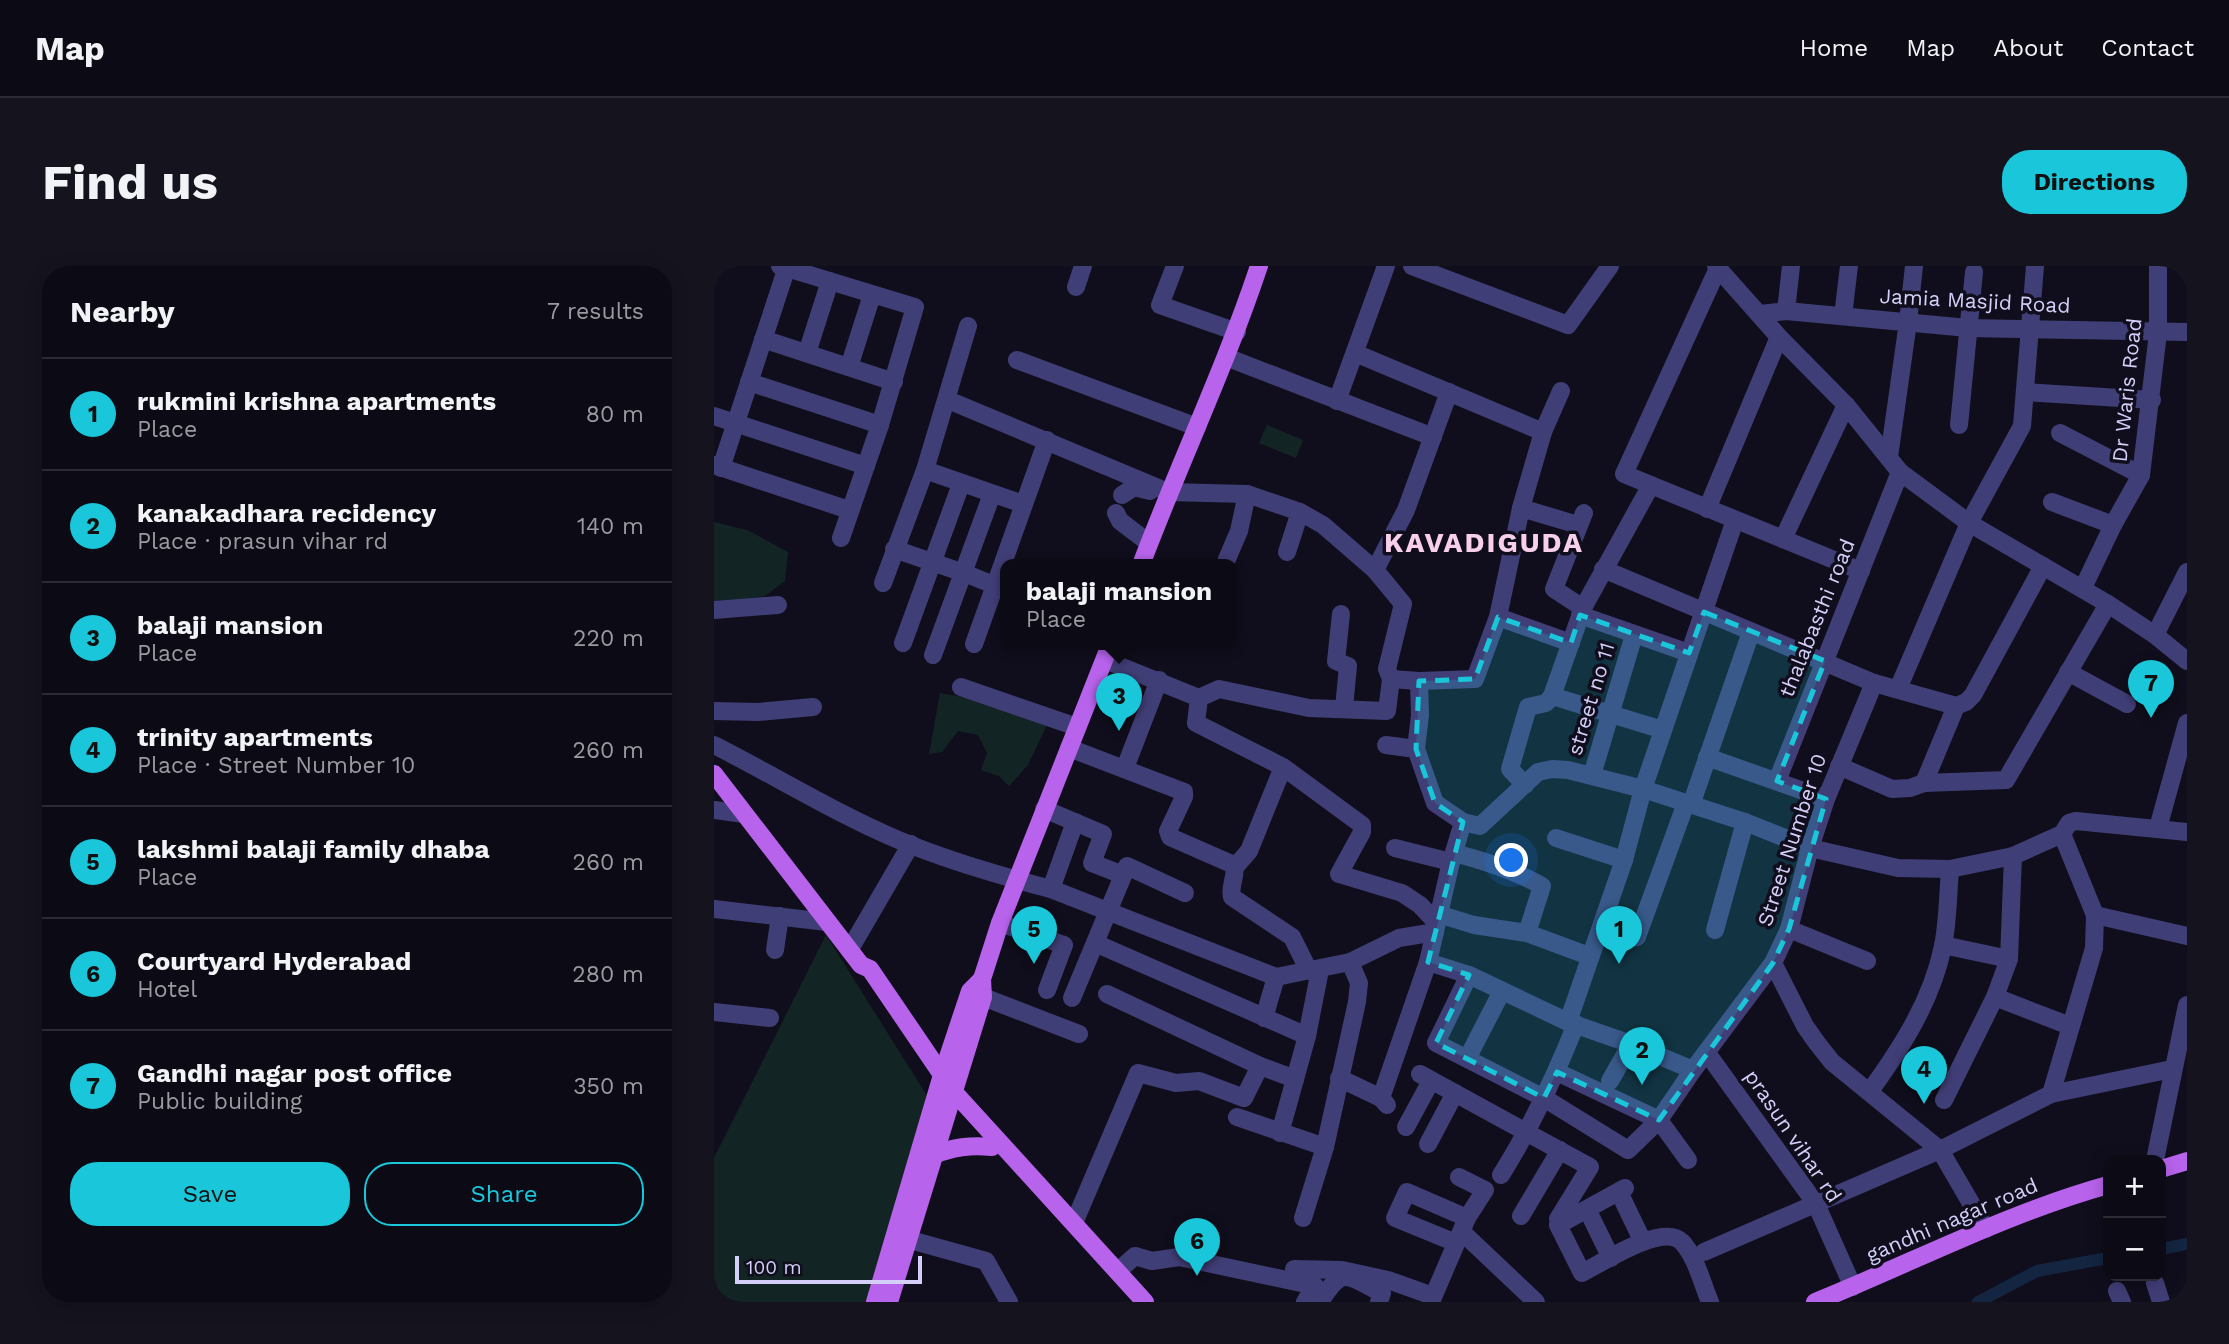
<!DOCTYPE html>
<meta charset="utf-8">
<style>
:root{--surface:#0c0a15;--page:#15131e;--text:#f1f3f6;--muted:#9a9aa0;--line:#2c2b34;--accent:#1ac7da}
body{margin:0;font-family:"Work Sans",sans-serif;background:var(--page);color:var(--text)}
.controls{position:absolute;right:21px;bottom:21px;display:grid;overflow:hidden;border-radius:14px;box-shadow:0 4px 18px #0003}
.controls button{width:63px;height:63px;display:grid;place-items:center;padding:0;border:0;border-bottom:2px solid var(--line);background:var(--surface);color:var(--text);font:35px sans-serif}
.scale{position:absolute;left:21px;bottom:18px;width:187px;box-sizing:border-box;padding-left:7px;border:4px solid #d3cff9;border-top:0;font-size:19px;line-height:24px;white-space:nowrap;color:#d3cff9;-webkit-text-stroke:5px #100e1c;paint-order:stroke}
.you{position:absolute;left:798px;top:595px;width:24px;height:24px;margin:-18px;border:5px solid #fff;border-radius:50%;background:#1a73e8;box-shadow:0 0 0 10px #1a73e833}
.badge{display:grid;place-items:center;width:46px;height:46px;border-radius:50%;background:var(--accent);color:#111;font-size:23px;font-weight:700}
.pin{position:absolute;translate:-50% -58px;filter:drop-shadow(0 2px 4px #0008)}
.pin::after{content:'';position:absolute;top:37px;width:24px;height:21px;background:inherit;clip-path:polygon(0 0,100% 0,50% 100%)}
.popup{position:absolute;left:286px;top:293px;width:238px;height:91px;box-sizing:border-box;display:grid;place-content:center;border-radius:14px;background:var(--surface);filter:drop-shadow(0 2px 5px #0005);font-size:23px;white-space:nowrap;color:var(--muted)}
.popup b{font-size:26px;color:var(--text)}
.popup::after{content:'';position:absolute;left:50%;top:100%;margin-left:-14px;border:14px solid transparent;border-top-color:var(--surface)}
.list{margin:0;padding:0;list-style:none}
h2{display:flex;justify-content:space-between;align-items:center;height:91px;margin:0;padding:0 28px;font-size:30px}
h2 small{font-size:23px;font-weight:400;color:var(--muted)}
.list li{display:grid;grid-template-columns:46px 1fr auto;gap:21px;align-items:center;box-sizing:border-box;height:112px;padding:0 28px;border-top:2px solid var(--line)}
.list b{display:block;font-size:26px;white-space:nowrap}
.list p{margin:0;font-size:23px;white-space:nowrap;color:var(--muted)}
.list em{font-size:23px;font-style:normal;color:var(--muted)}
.actions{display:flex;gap:14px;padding:21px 28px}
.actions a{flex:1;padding:16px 0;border:2px solid var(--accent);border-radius:28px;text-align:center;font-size:24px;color:var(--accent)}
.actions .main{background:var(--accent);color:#111}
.map{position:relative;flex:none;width:1473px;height:1036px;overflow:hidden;border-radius:28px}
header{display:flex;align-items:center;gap:42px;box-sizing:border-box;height:98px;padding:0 35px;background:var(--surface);border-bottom:2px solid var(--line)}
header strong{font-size:33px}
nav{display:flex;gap:38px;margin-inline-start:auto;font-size:24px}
.intro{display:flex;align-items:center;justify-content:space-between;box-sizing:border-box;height:168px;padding:0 42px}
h1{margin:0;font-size:49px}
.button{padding:18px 32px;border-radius:28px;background:var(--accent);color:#111;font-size:24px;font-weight:700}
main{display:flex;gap:42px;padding:0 42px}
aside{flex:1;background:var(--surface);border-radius:28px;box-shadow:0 4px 18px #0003}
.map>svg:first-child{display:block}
.green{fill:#122524}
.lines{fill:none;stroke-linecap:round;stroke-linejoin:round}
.canal{stroke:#132540;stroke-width:12}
.minor{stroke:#403e76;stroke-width:18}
.major{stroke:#b863ec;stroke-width:18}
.marked{fill:#1ac7da;fill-opacity:0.2;stroke:#1ac7da;stroke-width:5;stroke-dasharray:14 9;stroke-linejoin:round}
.labels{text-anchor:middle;stroke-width:7;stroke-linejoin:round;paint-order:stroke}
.street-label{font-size:21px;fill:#d3cff9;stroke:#100e1c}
.district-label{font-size:28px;font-weight:bold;letter-spacing:2px;fill:#f9d0eb;stroke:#100e1c}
</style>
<header>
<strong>Map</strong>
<nav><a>Home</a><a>Map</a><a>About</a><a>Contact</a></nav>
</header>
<div class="intro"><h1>Find us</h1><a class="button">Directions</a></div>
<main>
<aside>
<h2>Nearby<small>7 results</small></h2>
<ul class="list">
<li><span class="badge">1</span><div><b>rukmini krishna apartments</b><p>Place</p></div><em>80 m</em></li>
<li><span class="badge">2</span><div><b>kanakadhara recidency</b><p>Place · prasun vihar rd</p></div><em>140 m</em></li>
<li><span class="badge">3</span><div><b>balaji mansion</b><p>Place</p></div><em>220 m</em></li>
<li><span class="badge">4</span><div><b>trinity apartments</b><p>Place · Street Number 10</p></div><em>260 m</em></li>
<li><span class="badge">5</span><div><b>lakshmi balaji family dhaba</b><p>Place</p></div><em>260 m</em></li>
<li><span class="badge">6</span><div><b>Courtyard Hyderabad</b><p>Hotel</p></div><em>280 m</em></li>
<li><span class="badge">7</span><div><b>Gandhi nagar post office</b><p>Public building</p></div><em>350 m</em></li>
</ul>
<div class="actions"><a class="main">Save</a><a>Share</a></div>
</aside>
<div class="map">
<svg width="1473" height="1036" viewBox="0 0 1473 1036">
<rect width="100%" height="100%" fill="#100e1c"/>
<g class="green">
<path d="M553,159L589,174L582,192L545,177Z"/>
<path d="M0,256L33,264L74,286L71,315L51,330L0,337Z"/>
<path d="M226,427L288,438L333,459L314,499L295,520L285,510L267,504L273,487L264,469L244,465L228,486L215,488Z"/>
<path d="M112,669L217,836L153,1036H0V892Z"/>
</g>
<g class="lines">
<g class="canal">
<path d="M1447,983L1473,978"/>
<path d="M1264,1036L1323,1005L1394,992"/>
</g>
<g class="minor">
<path d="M66,0L201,41L166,159L127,272"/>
<path d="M461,0L446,39L523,66"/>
<path d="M698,0L854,59L896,0"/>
<path d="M1002,0L1065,71L1132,139L1186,206L1255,257L1394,338L1441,369L1473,395"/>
<path d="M1005,0L910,208L1147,305"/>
<path d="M362,21L369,0"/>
<path d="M1072,45L1077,0"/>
<path d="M1046,48L1072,45L1254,62L1473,66"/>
<path d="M1129,50L1135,0"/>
<path d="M49,73L180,116"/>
<path d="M93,87L116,15"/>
<path d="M641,87L829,166"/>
<path d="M512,91L719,171"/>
<path d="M303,94L483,161"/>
<path d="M135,101L158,29"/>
<path d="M35,116L166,159"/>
<path d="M1311,126L1438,134"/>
<path d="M234,134L454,226L533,228L586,246L609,259L661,304L689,338L673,403L677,413L705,415L706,449L702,483L721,537L749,556L766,560L824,506L838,503L854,504L929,523L1031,556L1096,582L1184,602L1236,603L1299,590L1348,568L1355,557L1362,555L1473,566"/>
<path d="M623,135L672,0"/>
<path d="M0,150L152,200"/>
<path d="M1245,159L1260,6"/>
<path d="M1346,167L1427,209"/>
<path d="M1175,191L1194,56L1200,0"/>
<path d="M0,199L135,244"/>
<path d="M7,202L73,1"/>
<path d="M211,204L309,238"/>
<path d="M408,229L420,221L436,225"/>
<path d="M1338,236L1399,259"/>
<path d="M807,242L864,259"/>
<path d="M993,243L1065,71"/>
<path d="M402,247L406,255L435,277"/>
<path d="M1069,273L1132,139"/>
<path d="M180,283L250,307L280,319"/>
<path d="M573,286L586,246"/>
<path d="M513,293L525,265L533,228"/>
<path d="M889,303L1160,417L1242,440L1252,436L1259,429L1329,300"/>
<path d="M661,304L692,244L735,126"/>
<path d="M169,317L211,204L254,60"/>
<path d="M1369,322L1399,259L1427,209L1444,67V0"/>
<path d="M869,342L840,323L870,247"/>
<path d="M0,344L64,339"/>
<path d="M627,348L622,395L634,400L630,442"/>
<path d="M866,349L975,387"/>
<path d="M784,351L857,377"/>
<path d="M1441,369L1473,306"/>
<path d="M189,377L247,218"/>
<path d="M260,378L333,174"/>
<path d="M219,389L278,228"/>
<path d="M391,394L485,432L482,457L569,501L648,559V566L625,608L688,627L706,639L722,656"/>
<path d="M1354,406L1413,438"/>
<path d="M705,415L761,413L784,351L807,242L829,166L847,125"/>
<path d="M247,421L363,461"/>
<path d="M1184,423L1255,257L1308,160L1321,0"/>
<path d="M838,430L949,464"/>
<path d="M485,432L505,423L595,442L673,445L677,413"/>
<path d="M0,445L44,446L99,441"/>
<path d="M0,479C63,511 123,548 187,575C235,595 287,610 337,623L562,711"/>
<path d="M672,479L702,483"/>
<path d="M355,482L470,526V531L454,565L456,571L520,599C523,610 515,620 518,631L578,671L595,705"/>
<path d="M993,491L1112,533"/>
<path d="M1125,500L1178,523L1196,522L1210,517L1292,514L1394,338"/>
<path d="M411,502L445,414"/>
<path d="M878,509L920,369"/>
<path d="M1063,515L1186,206"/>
<path d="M1210,517L1242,440"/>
<path d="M811,519L796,503L814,441L832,437L838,430L869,342L937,219"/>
<path d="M977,539L1037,366"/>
<path d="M330,543L389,568L378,597L409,609"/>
<path d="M0,544L30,548"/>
<path d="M1444,562L1473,457"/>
<path d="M842,572L910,594"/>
<path d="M681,582L737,596"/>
<path d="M740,587C771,595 800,604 828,620L813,667"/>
<path d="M521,601L535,585L569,501"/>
<path d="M337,623L361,556"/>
<path d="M0,643L113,656"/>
<path d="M724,648L760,659L813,667L875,690"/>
<path d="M1381,649L1473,670"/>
<path d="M286,657L350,679L333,724"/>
<path d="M1075,663L1153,695"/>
<path d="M1001,664L1031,556"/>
<path d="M923,671L972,537"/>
<path d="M381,677L593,770"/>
<path d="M1229,679L1295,693"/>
<path d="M136,683L197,578"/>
<path d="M61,684L66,650"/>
<path d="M714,696L755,709L854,756L917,778L979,804"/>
<path d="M1059,697L1091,760L1103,777L1118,796L1226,884L1272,963"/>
<path d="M755,709L722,777L830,832L914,884L945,854L979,804L1059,697L1075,663L1096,582L1112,533L1160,417"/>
<path d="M562,711L636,696L685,672L721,666"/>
<path d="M393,728L546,800L581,813"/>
<path d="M269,731L365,768"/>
<path d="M1281,731L1356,760"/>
<path d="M358,732L413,600L471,627"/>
<path d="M0,746L56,752"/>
<path d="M550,752L562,711"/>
<path d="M854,756L910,594L929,523L1021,254"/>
<path d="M993,787L1102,938L1139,1021"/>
<path d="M754,791L788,725"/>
<path d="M843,806L945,854L974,894"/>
<path d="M706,808L876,901L844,953"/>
<path d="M625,812L667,832L673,839"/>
<path d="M896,815L917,778"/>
<path d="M1156,825C1188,781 1218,734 1229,680C1234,655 1234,628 1236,603"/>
<path d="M1337,828L1458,803"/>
<path d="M667,832L714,696L737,596L749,556"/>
<path d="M1230,834L1281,731L1295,693L1299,590"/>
<path d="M523,851L611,881"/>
<path d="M692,861L717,815"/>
<path d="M566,867L593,770L606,704"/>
<path d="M714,878L741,827"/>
<path d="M1441,894L1473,739"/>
<path d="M787,909C817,861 841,811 862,758"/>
<path d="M911,922L844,959L868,1007C888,997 949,956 968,976C982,991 988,1017 996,1036"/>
<path d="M905,926L929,976"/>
<path d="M874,945L897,992"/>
<path d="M807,950L846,884"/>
<path d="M589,952L611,881L643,736L645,717L636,696"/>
<path d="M360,957L424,807L462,817L485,815L530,832L546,800"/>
<path d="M748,966L822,1036"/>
<path d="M182,970L272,995L295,1036"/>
<path d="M742,977L681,952L693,926L753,952"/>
<path d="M990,986L1226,884L1337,828L1380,682L1381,649L1348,568"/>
<path d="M580,1003L628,1004L674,1014L719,1030"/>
<path d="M404,1005L421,990L438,995L465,991L601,1020L591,1036"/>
<path d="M1441,1017L1447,1036"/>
<path d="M1403,1025L1408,1036"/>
<path d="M606,1036C630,998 633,1010 668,1027L665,1036"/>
<path d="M717,1036L753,952L771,924L745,911"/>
</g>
<g class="major">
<path d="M427,299C465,198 511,102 545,0"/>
<path d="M0,508L147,699L156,703L239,825L431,1036"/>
<path d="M219,889C240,881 256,879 278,881"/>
<path d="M1447,903L1473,895"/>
<path d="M161,1036L228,809L256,725L268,713"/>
<path d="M175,1036L269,731L268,713L286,657L396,379"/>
<path d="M1101,1036C1198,997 1293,947 1394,919"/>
</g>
</g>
<path class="marked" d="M990,346L1111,395L1063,515L1112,533L1075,663L1059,697L945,854L843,806L830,832L722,777L755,709L714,696L749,556L721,537L702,483L705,415L761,413L784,351L857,377L866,349L975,387Z"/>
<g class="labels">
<g class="street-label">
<text transform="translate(1261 35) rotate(3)" y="7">Jamia Masjid Road</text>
<text transform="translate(1413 124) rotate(-84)" y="7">Dr Waris Road</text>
<text transform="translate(1103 352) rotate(-68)" y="7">thalabasthi road</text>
<text transform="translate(877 433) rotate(-73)" y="7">street no 11</text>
<text transform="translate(1078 574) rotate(-72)" y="7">Street Number 10</text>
<text transform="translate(1079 870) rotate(56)" y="7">prasun vihar rd</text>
<text transform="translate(1238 954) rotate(-23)" y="7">gandhi nagar road</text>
</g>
<g class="district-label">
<text x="770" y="286">KAVADIGUDA</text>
</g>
</g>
</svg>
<div class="controls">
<button>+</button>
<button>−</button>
</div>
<div class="scale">100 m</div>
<div class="you"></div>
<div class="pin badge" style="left:905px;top:698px">1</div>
<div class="pin badge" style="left:928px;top:819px">2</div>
<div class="pin badge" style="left:405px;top:465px">3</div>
<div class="popup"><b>balaji mansion</b>Place</div>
<div class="pin badge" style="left:1210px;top:838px">4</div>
<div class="pin badge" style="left:320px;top:698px">5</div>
<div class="pin badge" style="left:483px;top:1010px">6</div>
<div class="pin badge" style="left:1437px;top:452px">7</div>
</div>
</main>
